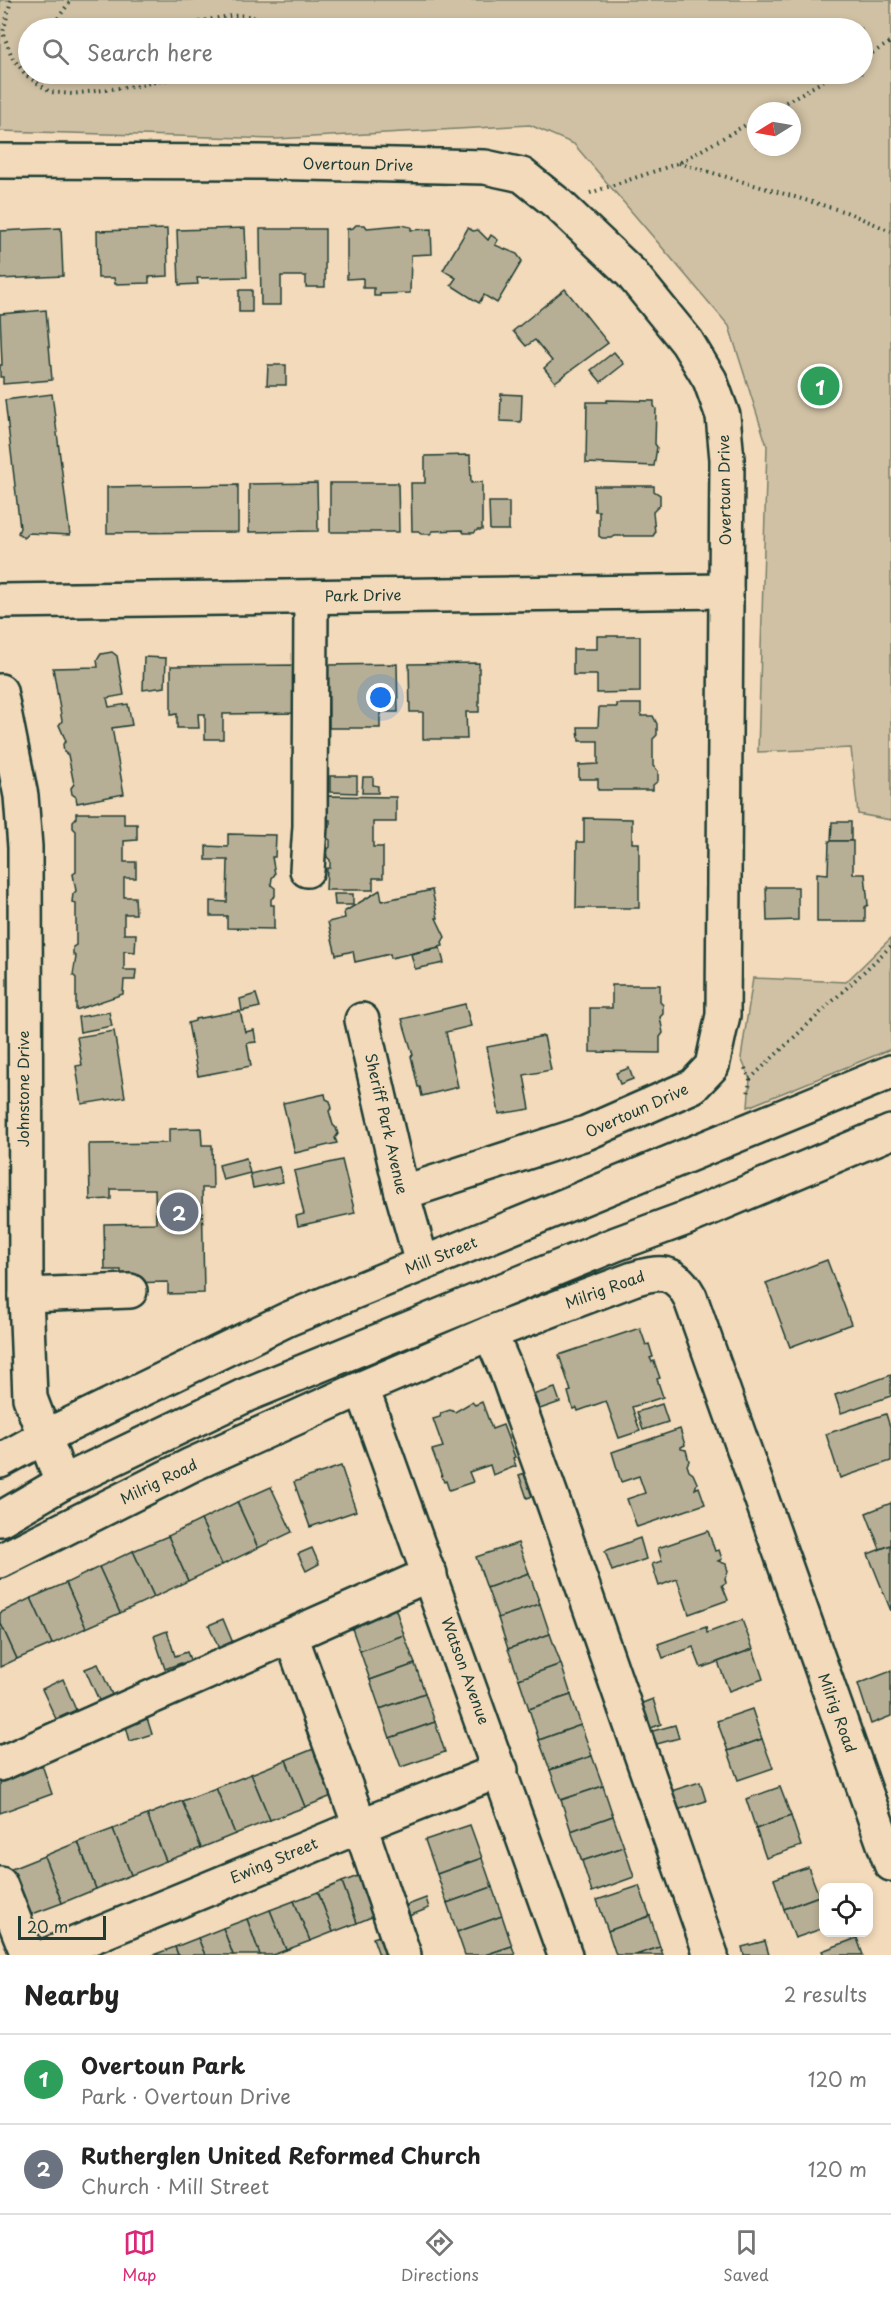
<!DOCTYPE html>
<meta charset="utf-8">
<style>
:root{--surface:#fff;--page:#f6f6f6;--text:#222;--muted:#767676;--line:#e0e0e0;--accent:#db2777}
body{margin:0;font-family:"Playpen Sans",sans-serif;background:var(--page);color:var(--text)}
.controls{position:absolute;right:18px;bottom:18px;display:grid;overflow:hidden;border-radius:12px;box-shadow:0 3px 9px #0003}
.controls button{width:54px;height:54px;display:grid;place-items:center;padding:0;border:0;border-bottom:2px solid var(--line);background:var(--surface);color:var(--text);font:30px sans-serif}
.compass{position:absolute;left:747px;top:102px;width:54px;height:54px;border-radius:50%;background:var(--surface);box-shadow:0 3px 9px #0003;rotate:259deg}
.scale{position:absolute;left:18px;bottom:15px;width:88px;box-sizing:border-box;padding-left:6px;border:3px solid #1f3d34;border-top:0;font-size:16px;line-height:21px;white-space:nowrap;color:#1f3d34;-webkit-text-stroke:4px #f2daba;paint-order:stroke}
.you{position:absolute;left:381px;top:698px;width:21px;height:21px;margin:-15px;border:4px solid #fff;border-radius:50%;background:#1a73e8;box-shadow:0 0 0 9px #1a73e833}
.badge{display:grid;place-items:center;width:39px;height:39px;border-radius:50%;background:var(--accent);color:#fff;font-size:20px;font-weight:700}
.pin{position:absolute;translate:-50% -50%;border:3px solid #fff;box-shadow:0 2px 6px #0006}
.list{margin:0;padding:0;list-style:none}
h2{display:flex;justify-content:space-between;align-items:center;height:78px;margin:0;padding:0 24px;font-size:26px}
h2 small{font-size:20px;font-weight:400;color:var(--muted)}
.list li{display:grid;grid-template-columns:39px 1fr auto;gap:18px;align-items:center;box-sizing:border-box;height:90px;padding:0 24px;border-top:2px solid var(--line)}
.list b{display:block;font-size:22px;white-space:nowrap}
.list p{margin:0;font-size:20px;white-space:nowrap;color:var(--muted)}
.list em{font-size:20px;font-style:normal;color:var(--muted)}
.icon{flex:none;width:33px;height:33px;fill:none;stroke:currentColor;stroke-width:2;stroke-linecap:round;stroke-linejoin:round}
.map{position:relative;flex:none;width:891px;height:1955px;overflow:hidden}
.search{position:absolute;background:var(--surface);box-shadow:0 3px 9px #0003;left:18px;right:18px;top:18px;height:66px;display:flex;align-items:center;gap:15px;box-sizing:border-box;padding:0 21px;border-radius:33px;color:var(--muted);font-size:22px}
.sheet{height:258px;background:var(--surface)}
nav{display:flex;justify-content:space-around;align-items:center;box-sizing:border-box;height:84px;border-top:2px solid var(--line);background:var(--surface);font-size:16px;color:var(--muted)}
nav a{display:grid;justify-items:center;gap:3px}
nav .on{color:var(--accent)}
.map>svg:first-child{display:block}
.green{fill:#d0c1a4;stroke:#787f6c;stroke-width:1.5;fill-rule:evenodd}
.building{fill:#b7af95;stroke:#1f3d34;stroke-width:1.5}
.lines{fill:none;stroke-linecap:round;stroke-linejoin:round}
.minor-casing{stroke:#1f3d34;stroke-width:38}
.major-casing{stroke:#1f3d34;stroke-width:38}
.path{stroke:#1f3d34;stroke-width:4;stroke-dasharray:1.5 4.5;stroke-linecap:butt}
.minor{stroke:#f2daba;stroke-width:33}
.major{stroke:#f2daba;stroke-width:33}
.labels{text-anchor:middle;stroke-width:4.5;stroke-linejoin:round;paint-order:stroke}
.street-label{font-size:15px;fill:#1f3d34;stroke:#f2daba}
</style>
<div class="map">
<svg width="891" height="1955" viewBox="0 0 891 1955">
<rect width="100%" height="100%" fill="#f2daba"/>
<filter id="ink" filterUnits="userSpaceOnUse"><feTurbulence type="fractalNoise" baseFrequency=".0167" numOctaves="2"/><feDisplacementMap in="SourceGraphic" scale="12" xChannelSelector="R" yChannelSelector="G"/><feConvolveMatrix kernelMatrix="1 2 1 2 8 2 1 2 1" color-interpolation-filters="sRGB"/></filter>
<g filter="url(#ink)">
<g class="green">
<path d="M0,0H891V820L858,814L851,748L758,752L767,446L729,326L574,144L530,125L276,139L0,131ZM28,28H862V74H28ZM756,111H792V147H756Z"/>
<path d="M891,938V1049L748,1107L750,1079L741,1058L753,978L846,982Z"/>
</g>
<g class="building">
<path d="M356,225H365L367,228L401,225L411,227V230L431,229L432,254L411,255L410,293L380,294V296H374V288H363V278L347,279V229L353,228Z"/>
<path d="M61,228L63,276L0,279V231Z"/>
<path d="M245,228L247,277L197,278L198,284L179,285L177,230Z"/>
<path d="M468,228L473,231L478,230L488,240L491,235L498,240L495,245L517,254L522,261L497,303L484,295L479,303L451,285L456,278L443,270Z"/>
<path d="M167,229L168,276L149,277V283L115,284L114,278H98L97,231Z"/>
<path d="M260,229H325V287H306V276H281V305H261Z"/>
<path d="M565,289L608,343L555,382L544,368L552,361L535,340L526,346L513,331Z"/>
<rect x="239" y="290" width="13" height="22"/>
<path d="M46,310L52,380L3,384V377H0V365H2L0,314Z"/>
<path d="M614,352L624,364L601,382L591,370Z"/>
<path d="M268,365H286V385H267Z"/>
<path d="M52,394L70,535L28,533L24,538L18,533L20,528L5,400Z"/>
<path d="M501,394L522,395L521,422L500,421Z"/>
<path d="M607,400L654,401V406L656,409L655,444L657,447L654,466L586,463L587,402H607Z"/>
<path d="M470,455L471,483L482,482V530H477L474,533H464L462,530L433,531L430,534H421L419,531H412L411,483H425V456Z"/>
<path d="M317,483L318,531L249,532V484Z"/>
<path d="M330,483H398L399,532H330Z"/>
<path d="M238,485V532L107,533V487Z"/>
<path d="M594,486H654V491L660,495V505L653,512L655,533L653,536H615L612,538H602L599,536V511H595Z"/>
<path d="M489,502H509V530H490Z"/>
<path d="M597,636H640V692L597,693V675H573V649H597Z"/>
<path d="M112,652L117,656L124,695L107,698L109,707L128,704L132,725L112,728L124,794L77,803L76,797L72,794L71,788L74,784L68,755L64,752L63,744L66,741L59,725L62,721L53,668L98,667L97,660L101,654Z"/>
<path d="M144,657L166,658L165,687L143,690Z"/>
<path d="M479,663V712H466L467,739H423V712H410L409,664Z"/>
<path d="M397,664L398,712H380V728H329L328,665Z"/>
<path d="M301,665V713L223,714V739H205V714H198L199,728H177V714L171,715V666Z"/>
<path d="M617,704H641V716H653L657,724V735L653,739V766L658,771V781L653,785V790H598V779H579V765L598,764V741H579L578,727H598L599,707H617Z"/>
<path d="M330,776H357V793L330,792Z"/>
<path d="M363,777H373V785L378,786V793H362Z"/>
<path d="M327,796L396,797V822H373V847H383V878H373V890H326L327,868H330V860L327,857L326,851L330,847V840L326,837L327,829L330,826V820H327Z"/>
<path d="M76,813H124V824H137V840L124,841V862H136V878H124V897H135L136,914H124V934H136L135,952L124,951V970H136L135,980H124L123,994L76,1010V978L73,975L76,957L73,954V947L76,945V904L72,902L73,894L76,891L73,874L76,872V831L73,828V821L76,818Z"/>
<path d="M584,818L632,819V843H639V908H576L577,842H584Z"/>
<path d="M832,822H851V841H831Z"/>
<path d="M228,834L276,835L275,857H272L275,874L272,878L271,885L275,888V896L271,899V905H274V929L227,928V916H210V901L227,902L228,860H206V846L228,847Z"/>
<path d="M829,841H853V874H865L868,905L865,907V922H817V873L828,874Z"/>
<path d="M766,887H798V920L767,921Z"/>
<path d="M380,890L382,901L432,890L438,918H436L445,937L442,942L443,946L391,958L390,954L355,962L353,951L336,955L328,922L345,918L344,912Z"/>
<path d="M334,894H353V905H335Z"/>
<path d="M440,948L444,963L415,969L411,954Z"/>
<path d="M612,985H660V1002L663,1005V1014L660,1017L663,1033L660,1037V1053L590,1052V1008H612Z"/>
<path d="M256,994L260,1007L242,1011L240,999Z"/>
<path d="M465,1004L471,1026L446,1032L458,1087L422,1096L420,1087H418L411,1056L413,1055L402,1019Z"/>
<path d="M240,1011L245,1032L254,1030L256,1042L247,1043L251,1066L198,1076L188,1023L195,1021V1019Z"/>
<path d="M109,1012L112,1026L80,1032L78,1017Z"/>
<path d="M114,1031L125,1097L82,1104L76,1066L82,1065L77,1037Z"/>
<path d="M544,1036L551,1070L524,1075L530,1109L499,1114L487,1047Z"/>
<path d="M629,1068L633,1079L620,1084L616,1073Z"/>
<path d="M325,1094L326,1099L330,1101L332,1108L329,1111L333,1125L336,1128L338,1134L335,1138L337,1143L295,1153L283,1103Z"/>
<path d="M201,1128L202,1145H212L213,1188H202L204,1293L168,1294V1282L121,1283V1270H105L104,1224L156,1223L155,1189H111V1199L90,1200L89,1144L169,1143V1129Z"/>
<path d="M246,1158L250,1173L223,1180L219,1165Z"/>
<path d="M342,1160L355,1213L298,1226L296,1216L304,1214L294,1171Z"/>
<path d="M279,1167L283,1182L253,1188L250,1174Z"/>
<path d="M827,1260L851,1324L790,1347L766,1283Z"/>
<path d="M640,1328L646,1345L649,1344L653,1357L650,1358L652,1362L654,1361L660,1378L657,1379L663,1397L632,1407L640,1431L619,1438L606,1401L578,1411L577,1408L573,1409L568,1392L571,1391L559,1355Z"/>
<path d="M891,1375V1396L841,1413L835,1395Z"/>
<path d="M555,1388L560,1402L534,1411L529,1396Z"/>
<path d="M472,1402L475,1405L482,1402L492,1429L503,1425L515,1457L513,1458L516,1466L493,1475L490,1465L469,1472L473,1482L449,1490L446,1481L444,1482L432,1450L443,1447L433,1419L440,1417L441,1413L450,1410L455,1412Z"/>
<path d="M662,1404L668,1422L643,1430L637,1412Z"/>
<path d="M886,1414L891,1430V1461L840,1478L826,1434Z"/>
<path d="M680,1429L685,1445L681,1447V1449L686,1450L689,1461L687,1465L689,1471L693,1474L697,1483L695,1489L699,1487L705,1504L637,1527L627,1499L645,1493L639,1476L621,1482L612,1452Z"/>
<path d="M341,1466L356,1511L310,1527L294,1482Z"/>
<path d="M531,1471L539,1494L527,1498L519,1475Z"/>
<path d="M271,1487L292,1532L258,1548L237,1502Z"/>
<path d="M237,1502L258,1548L222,1565L201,1520Z"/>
<path d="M891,1503V1545L880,1549L866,1513Z"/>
<path d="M201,1520L222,1565L188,1581L168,1536Z"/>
<path d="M708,1531L715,1551L719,1550L722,1559L718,1561L726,1564L728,1572L725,1578L726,1583L722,1585L728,1600L689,1614L677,1579L659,1586L652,1564L662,1561L658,1548Z"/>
<path d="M168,1536L188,1581L154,1597L133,1551Z"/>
<path d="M640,1538L646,1559L612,1571L605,1551Z"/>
<path d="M518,1543L529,1573L487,1588L476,1557Z"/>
<path d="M891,1545V1611L868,1554Z"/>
<path d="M312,1548L319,1564L306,1571L298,1554Z"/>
<path d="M133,1551L154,1597L120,1613L99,1567Z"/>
<path d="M99,1567L120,1613L86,1628L66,1583Z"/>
<path d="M529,1573L540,1604L498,1618L487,1588Z"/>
<path d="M66,1583L86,1628L52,1644L31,1598Z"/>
<path d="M31,1598L52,1644L17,1659L0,1622V1613Z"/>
<path d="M393,1601L404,1635L360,1651L348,1617Z"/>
<path d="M540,1604L550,1634L508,1649L498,1618Z"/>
<path d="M223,1619L233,1643L219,1649L209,1625Z"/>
<path d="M742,1620L753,1649L701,1668L693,1647L663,1658L658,1644L706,1627L707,1633Z"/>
<path d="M0,1622L17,1659L0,1667Z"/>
<path d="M167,1631L175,1656L187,1652L193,1667L184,1670L181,1663L165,1669L154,1636Z"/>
<path d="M550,1634L561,1664L519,1679L508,1649Z"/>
<path d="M404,1635L415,1664L370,1680L360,1651Z"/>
<path d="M753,1649L763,1679L729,1691L718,1662Z"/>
<path d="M98,1664L114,1699L101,1705L85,1669Z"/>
<path d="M415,1664L425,1693L380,1709L370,1680Z"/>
<path d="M561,1664L571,1695L529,1709L519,1679Z"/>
<path d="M891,1671V1716L871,1724L858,1684Z"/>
<path d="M63,1679L76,1710L56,1719L42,1689Z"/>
<path d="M425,1693L435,1722L390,1738L380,1709Z"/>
<path d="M571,1695L581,1725L539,1740L529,1709Z"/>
<path d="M653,1699L661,1724L646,1730L637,1705Z"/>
<path d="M752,1709L762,1739L728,1751L717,1721Z"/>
<path d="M145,1712L152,1734L130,1741L124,1719Z"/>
<path d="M435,1722L445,1752L401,1767L390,1738Z"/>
<path d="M581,1725L592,1756L550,1770L539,1740Z"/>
<path d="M675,1725L679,1738L653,1745L649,1732Z"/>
<path d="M762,1739L773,1768L738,1780L728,1751Z"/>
<path d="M321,1746L339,1793L305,1807L286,1760Z"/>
<path d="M39,1756L52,1794L0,1813V1770Z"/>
<path d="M592,1756L603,1786L561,1800L550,1770Z"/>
<path d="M286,1760L305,1807L270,1820L251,1774Z"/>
<path d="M251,1774L270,1820L235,1834L216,1788Z"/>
<path d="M700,1782L706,1801L674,1811L668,1792Z"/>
<path d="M603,1786L613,1816L571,1831L561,1800Z"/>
<path d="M780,1787L791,1816L756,1829L746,1799Z"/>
<path d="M216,1788L235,1834L201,1848L182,1801Z"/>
<path d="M182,1801L201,1848L166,1861L147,1815Z"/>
<path d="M147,1815L166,1861L131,1875L113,1829Z"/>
<path d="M613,1816L624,1847L582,1861L571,1831Z"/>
<path d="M791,1816L801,1846L766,1858L756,1829Z"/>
<path d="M470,1825L482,1858L437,1874L425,1840Z"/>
<path d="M113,1829L131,1875L96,1889L78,1842Z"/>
<path d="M78,1842L96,1889L62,1903L44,1856Z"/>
<path d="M624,1847L634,1877L592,1892L582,1861Z"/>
<path d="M44,1856L62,1903L27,1916L9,1870Z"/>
<path d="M482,1858L492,1887L447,1903L437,1874Z"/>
<path d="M808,1867L819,1896L784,1909L774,1879Z"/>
<path d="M366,1873L381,1913L357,1923L342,1882Z"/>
<path d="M342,1882L357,1923L333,1932L318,1892Z"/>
<path d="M639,1886L650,1916L608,1931L597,1900Z"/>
<path d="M492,1887L502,1916L457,1932L447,1903Z"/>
<path d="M318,1892L333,1932L310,1941L294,1901Z"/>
<path d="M819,1896L824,1909V1928L795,1938L784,1909Z"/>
<path d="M426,1898L429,1908L409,1916L405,1906Z"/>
<path d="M294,1901L310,1941L286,1950L270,1910Z"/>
<path d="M270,1910L286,1950L273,1955H260L247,1919Z"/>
<path d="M502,1916L512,1946L485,1955H465L457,1932Z"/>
<path d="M650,1916L660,1947L636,1955H616L608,1931Z"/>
<path d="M247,1919L260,1955H233L223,1928Z"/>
<path d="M223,1928L233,1955H205L198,1938Z"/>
<path d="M389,1933L396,1955H379L373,1938Z"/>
<path d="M198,1938L205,1955H178L175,1947Z"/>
<path d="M857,1938L863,1955H824L822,1951Z"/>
<path d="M765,1941L769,1955H744L742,1947Z"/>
<path d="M512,1946L515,1955H485Z"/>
<path d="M175,1947L178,1955H153Z"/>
<path d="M660,1947L663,1955H636Z"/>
</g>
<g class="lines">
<g class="minor-casing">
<g id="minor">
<path d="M0,161L260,162L485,167L522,175L558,204L631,273L687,342L710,380L723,416L727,459L723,1015L712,1066L693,1086L586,1133L402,1193"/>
<path d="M0,601L726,591"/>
<path d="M0,691L21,796L25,847L26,1295L30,1398L62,1483"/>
<path d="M307,870L310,826L311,597"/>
<path d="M362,1020L402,1193L422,1263"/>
<path d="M26,1295L130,1291"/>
<path d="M490,1333L506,1370L553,1501L711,1955"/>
<path d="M362,1388L565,1955"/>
<path d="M0,1561L191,1465L362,1388L490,1333L633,1279C660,1271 675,1269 690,1297L891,1864"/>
<path d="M291,1636L360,1826L404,1955"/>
<path d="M0,1764L430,1574"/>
<path d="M0,1884L28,1955"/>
<path d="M48,1955L360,1826L501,1770"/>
</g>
</g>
<g class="major-casing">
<g id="major">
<path d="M0,1461L44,1437L288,1319L891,1072"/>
<path d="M0,1519L62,1483L246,1395L616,1244L684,1219L891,1132"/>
</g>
</g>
<g class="path">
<path d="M11,0L3,33L12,57L26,75L50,92L72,94L136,86L194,74"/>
<path d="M51,28L71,0"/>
<path d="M176,28C191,24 246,8 258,20C260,22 261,26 263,28"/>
<path d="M862,59L891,42"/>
<path d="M770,111L836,74"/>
<path d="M679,163L846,212L891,231"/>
<path d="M590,193L679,163L756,119"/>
<path d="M745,1068L750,1079L748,1096"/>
<path d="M750,1079L891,946"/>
</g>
<use href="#minor" class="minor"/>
<use href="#major" class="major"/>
</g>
</g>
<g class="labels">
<g class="street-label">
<text transform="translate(358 165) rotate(1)" y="5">Overtoun Drive</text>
<text transform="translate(725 490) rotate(-91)" y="5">Overtoun Drive</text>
<text transform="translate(363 596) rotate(-1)" y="5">Park Drive</text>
<text transform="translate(24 1089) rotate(-90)" y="5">Johnstone Drive</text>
<text transform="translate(637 1111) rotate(-24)" y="5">Overtoun Drive</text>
<text transform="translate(386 1124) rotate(77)" y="5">Sheriff Park Avenue</text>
<text transform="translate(441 1256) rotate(-22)" y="5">Mill Street</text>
<text transform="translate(605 1290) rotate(-20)" y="5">Milrig Road</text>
<text transform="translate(159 1482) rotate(-26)" y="5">Milrig Road</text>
<text transform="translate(465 1671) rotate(70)" y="5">Watson Avenue</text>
<text transform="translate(837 1713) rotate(70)" y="5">Milrig Road</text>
<text transform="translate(274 1861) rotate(-23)" y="5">Ewing Street</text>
</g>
</g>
</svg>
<div class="controls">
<button><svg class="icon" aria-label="locate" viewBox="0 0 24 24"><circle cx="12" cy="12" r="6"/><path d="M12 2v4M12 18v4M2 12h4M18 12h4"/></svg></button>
</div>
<svg class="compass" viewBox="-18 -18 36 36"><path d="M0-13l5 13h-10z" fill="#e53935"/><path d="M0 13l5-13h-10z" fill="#767676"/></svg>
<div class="scale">20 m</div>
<div class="you"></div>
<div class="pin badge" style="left:820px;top:386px;background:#2e9e5b">1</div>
<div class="pin badge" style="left:179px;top:1212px;background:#6b7280">2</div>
<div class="search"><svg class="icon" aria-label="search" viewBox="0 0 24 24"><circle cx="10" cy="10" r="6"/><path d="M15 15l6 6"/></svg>Search here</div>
</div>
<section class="sheet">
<h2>Nearby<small>2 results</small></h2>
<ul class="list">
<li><span class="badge" style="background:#2e9e5b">1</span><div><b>Overtoun Park</b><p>Park · Overtoun Drive</p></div><em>120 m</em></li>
<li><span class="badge" style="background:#6b7280">2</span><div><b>Rutherglen United Reformed Church</b><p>Church · Mill Street</p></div><em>120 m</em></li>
</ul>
</section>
<nav>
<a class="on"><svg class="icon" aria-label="map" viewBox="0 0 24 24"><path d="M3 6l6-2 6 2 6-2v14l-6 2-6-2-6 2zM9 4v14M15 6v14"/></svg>Map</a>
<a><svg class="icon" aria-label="directions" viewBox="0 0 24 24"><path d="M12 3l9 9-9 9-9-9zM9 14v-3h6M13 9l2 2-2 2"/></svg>Directions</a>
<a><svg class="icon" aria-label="saved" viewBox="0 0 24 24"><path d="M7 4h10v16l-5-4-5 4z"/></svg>Saved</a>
</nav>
